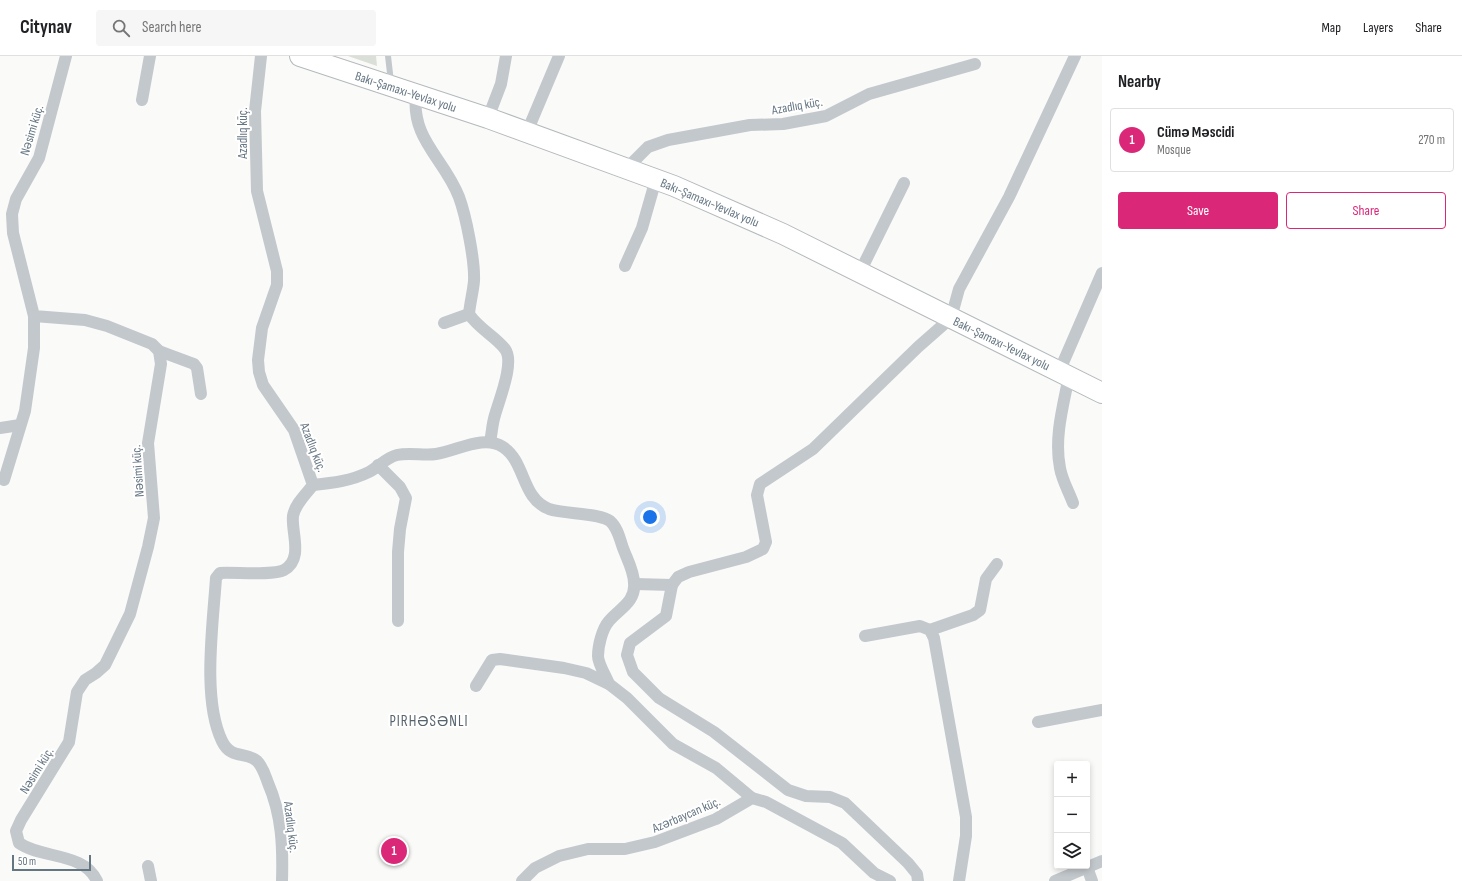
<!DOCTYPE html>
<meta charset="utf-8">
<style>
:root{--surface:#fff;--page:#f6f6f6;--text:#202124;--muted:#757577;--line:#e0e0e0;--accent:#db2777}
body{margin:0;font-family:"Sofia Sans Condensed",sans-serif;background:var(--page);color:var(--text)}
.controls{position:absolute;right:12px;bottom:12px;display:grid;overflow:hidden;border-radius:4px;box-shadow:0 2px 6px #0003}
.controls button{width:36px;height:36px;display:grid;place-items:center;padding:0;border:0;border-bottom:1px solid var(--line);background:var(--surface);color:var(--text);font:20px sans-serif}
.scale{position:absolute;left:12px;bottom:10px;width:79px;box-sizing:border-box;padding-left:4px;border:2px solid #657683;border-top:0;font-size:11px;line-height:14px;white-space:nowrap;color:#657683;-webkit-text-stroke:3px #fff;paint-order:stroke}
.you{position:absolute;left:650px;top:461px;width:14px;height:14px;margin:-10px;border:3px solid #fff;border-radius:50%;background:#1a73e8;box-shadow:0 0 0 6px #1a73e833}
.badge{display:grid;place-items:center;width:26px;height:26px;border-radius:50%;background:var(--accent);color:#fff;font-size:13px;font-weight:700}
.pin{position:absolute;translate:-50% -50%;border:2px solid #fff;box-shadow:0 1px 4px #0006}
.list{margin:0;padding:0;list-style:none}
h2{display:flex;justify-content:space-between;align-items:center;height:52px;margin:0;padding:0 16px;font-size:17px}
h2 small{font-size:13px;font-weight:400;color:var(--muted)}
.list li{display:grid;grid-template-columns:26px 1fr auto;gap:12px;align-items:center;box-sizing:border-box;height:64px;margin:0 8px 8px;padding:0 8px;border:1px solid var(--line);border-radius:4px}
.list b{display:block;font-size:15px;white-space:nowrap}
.list p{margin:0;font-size:13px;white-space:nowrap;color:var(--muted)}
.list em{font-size:13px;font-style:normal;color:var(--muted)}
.actions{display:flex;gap:8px;padding:12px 16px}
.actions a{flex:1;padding:9px 0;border:1px solid var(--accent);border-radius:4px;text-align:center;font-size:14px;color:var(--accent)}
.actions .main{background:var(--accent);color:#fff}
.icon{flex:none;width:22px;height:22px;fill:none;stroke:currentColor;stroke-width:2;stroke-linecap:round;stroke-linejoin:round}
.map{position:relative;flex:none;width:1102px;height:825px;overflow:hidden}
header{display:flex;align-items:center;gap:24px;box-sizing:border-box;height:56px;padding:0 20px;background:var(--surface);border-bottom:1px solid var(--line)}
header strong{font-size:19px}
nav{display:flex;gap:22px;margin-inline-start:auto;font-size:14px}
.search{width:280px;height:36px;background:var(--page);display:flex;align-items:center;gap:10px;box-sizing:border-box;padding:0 14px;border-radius:4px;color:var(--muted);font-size:15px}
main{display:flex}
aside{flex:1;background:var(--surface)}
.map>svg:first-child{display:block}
.green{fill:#dadfd7}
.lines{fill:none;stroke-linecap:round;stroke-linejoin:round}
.trunk-casing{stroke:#b4b9bd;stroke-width:22}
.service{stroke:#c3c8cc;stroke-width:6}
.minor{stroke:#c3c8cc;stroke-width:12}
.trunk{stroke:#fff;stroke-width:20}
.labels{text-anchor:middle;stroke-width:4;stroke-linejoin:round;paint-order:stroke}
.street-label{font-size:13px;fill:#657683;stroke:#fff}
.quarter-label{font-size:15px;letter-spacing:1px;fill:#57646e;stroke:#fff}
</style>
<header>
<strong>Citynav</strong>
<div class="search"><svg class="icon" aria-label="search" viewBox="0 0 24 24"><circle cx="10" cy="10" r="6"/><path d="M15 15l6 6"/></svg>Search here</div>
<nav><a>Map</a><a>Layers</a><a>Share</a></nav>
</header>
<main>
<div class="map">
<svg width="1102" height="825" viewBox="0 0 1102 825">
<rect width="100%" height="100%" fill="#fafaf8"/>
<path class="green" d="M348,0H376L377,10Z"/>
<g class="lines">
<g class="trunk-casing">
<path id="trunk" d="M300,0L488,62L674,130L783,178L1102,337"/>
</g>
<path class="service" d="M388,0L391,26"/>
<g class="minor">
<path d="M66,0L39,102L16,143L12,158L13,177L34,260L85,264L107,270L152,288L159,295L161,308L148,387L154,462L148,491L130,558L105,609L96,617L85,624L77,636L69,686L21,764L16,775L19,787C42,803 84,796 97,825"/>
<path d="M261,0L255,55L257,135L277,215V229L262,272L258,304L259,316L263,329L294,374L313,429C306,438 295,448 293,460C291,476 304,503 284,514C271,520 236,516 220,517L216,522C213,568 202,644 222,685C231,704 246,695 257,705C263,711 265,719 268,727C282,759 283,791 282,825"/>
<path d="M416,38C411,84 444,102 459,141C466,160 475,205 474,225C473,236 470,247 469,258C479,273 495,280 505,293C515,306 499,344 495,359C492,368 492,377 490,386"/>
<path d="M142,44L150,0"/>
<path d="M488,62L501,28L506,0"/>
<path d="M527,76L559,0"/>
<path d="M627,112L648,91L668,84L750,69L783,68L826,60L869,38L975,8"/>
<path d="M625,210L642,172L656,123"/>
<path d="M860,216L904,127"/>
<path d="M444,267L469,258"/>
<path d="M159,295L194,308L197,312L201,338"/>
<path d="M1059,316L1102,217"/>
<path d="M1069,320C1063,350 1054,382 1060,412C1062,424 1069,436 1073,447"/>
<path d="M0,372L20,369"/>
<path d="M378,409L400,431L406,442L400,473L398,496V565"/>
<path d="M4,424L25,355L34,292V260"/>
<path d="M313,429C332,427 351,425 369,416C379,411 385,402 397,399C410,396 424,400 436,398C457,395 484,378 503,391C526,406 521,442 549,453C564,458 600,457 610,465C618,472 620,484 623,492C627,503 634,515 634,527C636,546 619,553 609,565C602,573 598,590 598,600C598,608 606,620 609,628"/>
<path d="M635,528L672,529"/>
<path d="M930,574L973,559L980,554L986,523L997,508"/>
<path d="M865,580L920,570L930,574L934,582L966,761V780L959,825"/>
<path d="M476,630L492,604L500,603L564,612L586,617L609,628L627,642L673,688L716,712L752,742"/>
<path d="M1038,666L1102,654"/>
<path d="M148,810L151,825"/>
<path d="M1087,811L1092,825"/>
<path d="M522,825L535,812L559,800L588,793H625L655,786L716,763L752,742L766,746L842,787L874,817L890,825"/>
<path d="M918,825L917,818L908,807L845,747L830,741L806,740L788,734L714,676L659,642L633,616L627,599L630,587L666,560L672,529L678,521L689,516L746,501L763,493L766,486L757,439L760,428L813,393L918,291L951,262L959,233L1009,141L1075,0"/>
<path d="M1055,825L1102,805"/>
</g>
<use href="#trunk" class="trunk"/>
</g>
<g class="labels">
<g class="street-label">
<text transform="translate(406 35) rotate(18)" y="5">Bakı-Şamaxı-Yevlax yolu</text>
<text transform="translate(797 49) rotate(-10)" y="5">Azadlıq küç.</text>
<text transform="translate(31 74) rotate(-73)" y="5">Nəsimi küç.</text>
<text transform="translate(242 77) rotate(-90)" y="5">Azadlıq küç.</text>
<text transform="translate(710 146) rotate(23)" y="5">Bakı-Şamaxı-Yevlax yolu</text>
<text transform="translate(1002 287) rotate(26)" y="5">Bakı-Şamaxı-Yevlax yolu</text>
<text transform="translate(314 391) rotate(69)" y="5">Azadlıq küç.</text>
<text transform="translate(137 415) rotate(-94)" y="5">Nəsimi küç.</text>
<text transform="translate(36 714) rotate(-58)" y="5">Nəsimi küç.</text>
<text transform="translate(686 758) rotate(-23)" y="5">Azərbaycan küç.</text>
<text transform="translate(292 771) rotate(83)" y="5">Azadlıq küç.</text>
</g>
<g class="quarter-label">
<text x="429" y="670">PIRHƏSƏNLI</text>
</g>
</g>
</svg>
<div class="controls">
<button>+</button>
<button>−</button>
<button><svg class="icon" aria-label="layers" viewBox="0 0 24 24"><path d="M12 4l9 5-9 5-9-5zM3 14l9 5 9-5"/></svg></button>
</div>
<div class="scale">50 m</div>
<div class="you"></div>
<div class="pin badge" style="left:394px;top:795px">1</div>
</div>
<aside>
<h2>Nearby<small></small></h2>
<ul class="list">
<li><span class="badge">1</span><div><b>Cümə Məscidi</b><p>Mosque</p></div><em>270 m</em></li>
</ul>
<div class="actions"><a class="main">Save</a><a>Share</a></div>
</aside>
</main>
